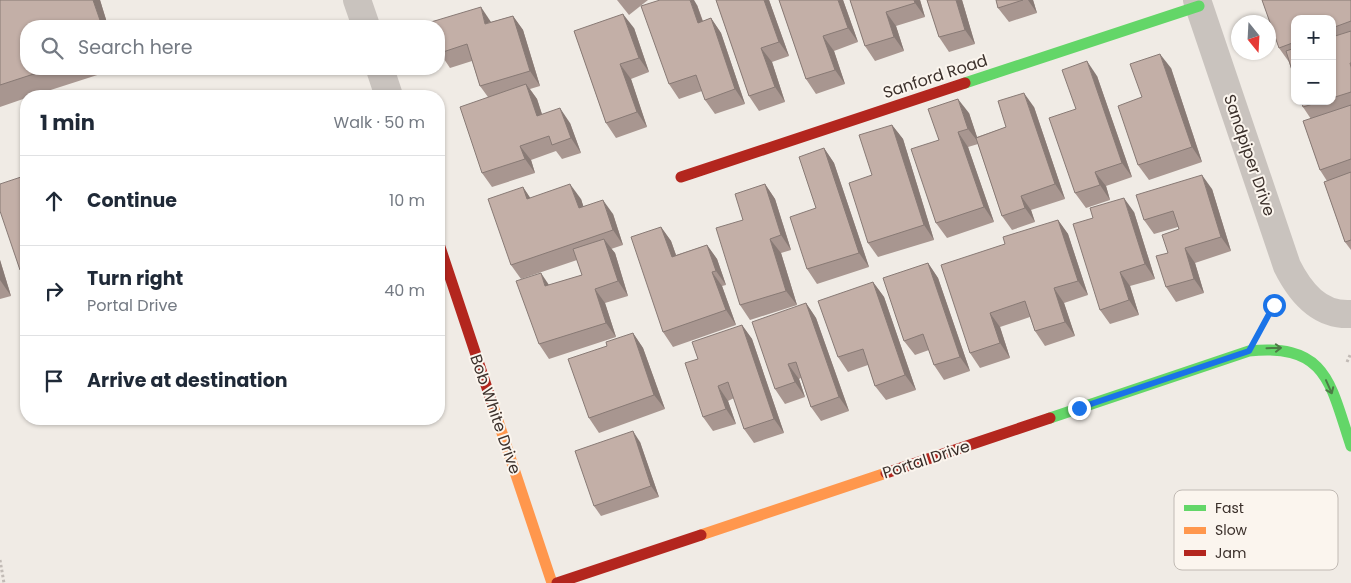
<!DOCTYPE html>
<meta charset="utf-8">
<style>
:root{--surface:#fff;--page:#f2f2f3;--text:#1f2937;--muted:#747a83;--line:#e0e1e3}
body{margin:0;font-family:Poppins,sans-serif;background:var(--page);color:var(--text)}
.controls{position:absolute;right:15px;top:15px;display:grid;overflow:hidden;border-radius:10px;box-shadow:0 1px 4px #0004}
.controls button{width:45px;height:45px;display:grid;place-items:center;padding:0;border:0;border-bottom:1px solid var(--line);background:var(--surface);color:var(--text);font:25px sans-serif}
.compass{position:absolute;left:1231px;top:15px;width:45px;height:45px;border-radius:50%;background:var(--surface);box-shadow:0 1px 4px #0004;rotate:162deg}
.stop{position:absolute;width:15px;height:15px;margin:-11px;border:4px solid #1a73e8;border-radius:50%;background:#fff}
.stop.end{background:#1a73e8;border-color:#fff;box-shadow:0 1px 5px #0008}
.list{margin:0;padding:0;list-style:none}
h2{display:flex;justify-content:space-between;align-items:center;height:65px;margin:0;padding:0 20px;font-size:21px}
h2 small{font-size:16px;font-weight:400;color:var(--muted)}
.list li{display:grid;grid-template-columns:32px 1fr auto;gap:15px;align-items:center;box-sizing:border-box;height:90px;padding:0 20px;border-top:1px solid var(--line)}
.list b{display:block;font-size:19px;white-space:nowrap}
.list p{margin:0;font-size:16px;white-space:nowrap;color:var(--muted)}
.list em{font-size:16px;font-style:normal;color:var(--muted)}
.icon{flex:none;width:28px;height:28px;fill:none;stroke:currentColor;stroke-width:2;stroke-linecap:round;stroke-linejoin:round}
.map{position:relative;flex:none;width:1351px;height:583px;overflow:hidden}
.search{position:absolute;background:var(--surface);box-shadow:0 1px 4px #0004;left:20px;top:20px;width:425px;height:55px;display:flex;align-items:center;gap:12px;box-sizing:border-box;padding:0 18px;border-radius:20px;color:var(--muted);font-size:19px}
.panel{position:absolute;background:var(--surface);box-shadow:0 1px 4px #0004;left:20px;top:90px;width:425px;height:335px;border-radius:20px}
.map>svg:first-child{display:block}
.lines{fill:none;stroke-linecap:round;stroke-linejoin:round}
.path{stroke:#c2bbb6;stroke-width:3;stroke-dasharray:2.5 2.5;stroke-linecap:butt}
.street{stroke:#c9c3be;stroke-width:28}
.fast{stroke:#63d668;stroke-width:11}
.slow{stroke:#ff974d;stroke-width:11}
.jam{stroke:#b3261e;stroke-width:11}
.wall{fill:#a89690}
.shaded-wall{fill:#887a75}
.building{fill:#c3afa7;stroke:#887a75}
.oneway{stroke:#4d7b46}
.route{stroke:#1a73e8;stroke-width:6}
.labels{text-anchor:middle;stroke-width:4;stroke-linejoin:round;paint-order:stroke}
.street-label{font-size:16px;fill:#3b302b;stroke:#fbf5ee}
.key{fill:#fbf5ee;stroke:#c1bab4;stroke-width:1}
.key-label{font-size:14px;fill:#3b302b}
</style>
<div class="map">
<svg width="1351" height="583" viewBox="0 0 1351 583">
<rect width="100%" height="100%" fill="#f0ebe5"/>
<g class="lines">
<g class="path">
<path d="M1266,321L1276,302"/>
<path d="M1347,362L1351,353"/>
<path d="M0,560L4,583"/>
</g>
<g class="street">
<path d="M357,0L366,26"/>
<path d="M1197,0L1287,266C1300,292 1319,316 1351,314"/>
<path d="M380,69L389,96"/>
</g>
<g class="fast">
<path d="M965,83L1199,6"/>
<path d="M1050,418L1249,351C1327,343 1330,383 1351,446"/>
</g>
<g class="slow">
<path d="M492,403L552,583"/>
<path d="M701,535L886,473"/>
</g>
<g class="jam">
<path d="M681,177L965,83"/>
<path d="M439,244L492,403"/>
<path d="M886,473L1050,418"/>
<path d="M557,583L701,535"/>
</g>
</g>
<g class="wall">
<path d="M0,0H100L108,26L26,69H116L32,96H26V98L0,107Z"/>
<path d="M617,0H648L629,15Z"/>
<path d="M716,0H769L789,56L772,62L785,102L759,111L749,96Z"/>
<path d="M779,0H843L858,42L834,51L845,84L816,94L806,79Z"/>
<path d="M850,0H920L925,17L896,26L904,51L875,61L865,46Z"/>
<path d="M927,0H962L975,44L949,52L939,37Z"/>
<path d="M996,0H1033L1037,13L1009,22L998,8Z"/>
<path d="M1262,0H1351V250L1345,242L1324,182L1327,181L1320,170L1303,121L1311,119L1303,107L1301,101H1332V19H1295V80L1289,62L1279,48Z"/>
<path d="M697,5L703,21L711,18L721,33L745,104L715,114L705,100L702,91L679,99L669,84Z"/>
<path d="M513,16L523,30L540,86L530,89L537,99L542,114L570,123L581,153L562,159L556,151L531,160L535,173L492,187L482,173L488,97L480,86L472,61L450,68L440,53L491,22Z"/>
<path d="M634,28L649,72L631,79L647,127L616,138L606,123L574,31Z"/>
<path d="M1171,68L1202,162L1149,180L1138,165L1142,97Z"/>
<path d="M1097,76L1132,177L1106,186L1110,200L1086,208L1075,193L1076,109Z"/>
<path d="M1034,107L1065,199L1031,210L1035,222L1012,230L1002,216L978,144L968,147L994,222L947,238L936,223L939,140L969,113L977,137L1006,127Z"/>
<path d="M892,125L903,139L934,240L878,257L868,243L872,175Z"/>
<path d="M824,148L834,163L869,267L817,284L807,269L816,208Z"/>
<path d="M765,184L775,199L791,250L781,253L797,305L750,320L740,305L743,220Z"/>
<path d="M26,185V279L20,270Z"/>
<path d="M523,187L530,198L581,199L583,206L613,214L623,245L611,249L615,253L628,296L605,303L616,337L549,359L539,344L549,285L582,275L577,260L521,279L511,265Z"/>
<path d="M1212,189L1231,251L1195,263L1204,293L1176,302L1166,287L1168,253L1179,229L1178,227L1154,234L1144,220Z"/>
<path d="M1134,212L1155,279L1130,286L1139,315L1110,324L1100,310Z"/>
<path d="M1058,220L1068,234L1088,295L1064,303L1075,336L1045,346L1035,331L1030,317L1000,327L1010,358L980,368L970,353L1005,244Z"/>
<path d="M661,227L671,241L676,255L707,245L717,259L726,285L722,286L736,325L673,347L663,332Z"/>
<path d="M0,260L11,296L0,299Z"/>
<path d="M928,263L938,278L970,371L944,380L934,365L929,350L915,355L904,341Z"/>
<path d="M873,282L884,297L916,390L886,400L875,386L868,365L848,372L838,357Z"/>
<path d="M806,303L816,318L849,411L821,421L811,407L801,378L799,379L805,397L785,404L775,389Z"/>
<path d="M742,325L752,339L784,433L754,443L744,429L734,398L728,401L736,424L713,431L703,417L698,359Z"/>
<path d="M633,333L643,348L665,409L599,433L589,418L607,346Z"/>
<path d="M640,442L659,497L601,516L594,506Z"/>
</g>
<g class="shaded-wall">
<path d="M93,0H100L108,26H102Z"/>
<path d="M690,0H694L697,5L708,37L698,23Z"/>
<path d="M764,0H769L789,56L779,42Z"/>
<path d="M838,0H843L858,42L848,28Z"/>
<path d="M914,0H920L925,17L915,3Z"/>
<path d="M956,0H962L975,44L965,30Z"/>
<path d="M1028,0H1033L1037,13Z"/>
<path d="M481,7L491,22L485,24Z"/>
<path d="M886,12L896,26L904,51L894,37Z"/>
<path d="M623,14L634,28L649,72L639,58Z"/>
<path d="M513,16L523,30L540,86L530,71Z"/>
<path d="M711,18L721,33L745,104L735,89Z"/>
<path d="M823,36L834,51L845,84L835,70Z"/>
<path d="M761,48L772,62L785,102L775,87Z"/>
<path d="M1160,54L1171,68L1202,162L1192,147Z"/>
<path d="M1087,61L1097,76L1132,177L1122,163Z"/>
<path d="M620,64L631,79L647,127L637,112Z"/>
<path d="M526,84L537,99L547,130L537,116Z"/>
<path d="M1024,93L1034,107L1065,199L1055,184Z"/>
<path d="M958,99L969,113L979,143L968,129Z"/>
<path d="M560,108L570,123L581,153L571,138Z"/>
<path d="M892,125L903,139L934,240L924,225Z"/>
<path d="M958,132L968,147L994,222L984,207Z"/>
<path d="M520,146L531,160L535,173L525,159Z"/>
<path d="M824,148L834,163L869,267L859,253Z"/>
<path d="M1095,172L1106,186L1110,200L1100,185Z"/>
<path d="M1202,175L1212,189L1231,251L1221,237Z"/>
<path d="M21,177L26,185V192L25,190Z"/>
<path d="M570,184L581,199L589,223L579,208Z"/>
<path d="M765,184L775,199L791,250L781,235Z"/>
<path d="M523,187L533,202L527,199Z"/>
<path d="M1021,196L1031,210L1035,222L1025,208Z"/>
<path d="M1124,198L1134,212L1155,279L1145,264Z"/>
<path d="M603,200L613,214L623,245L613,230Z"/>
<path d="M1058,220L1068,234L1088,295L1078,281Z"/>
<path d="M661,227L671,241L682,272L672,257Z"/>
<path d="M604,239L615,253L628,296L618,281Z"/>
<path d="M770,239L781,253L797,305L786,291Z"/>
<path d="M707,245L717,259L726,285L716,271Z"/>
<path d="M1185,248L1195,263L1204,293L1194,279Z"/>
<path d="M0,260L11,296L0,280Z"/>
<path d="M928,263L938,278L970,371L960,357Z"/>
<path d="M712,272L722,286L736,325L726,310Z"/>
<path d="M1120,272L1130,286L1139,315L1129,300Z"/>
<path d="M541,273L551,288L545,286Z"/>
<path d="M873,282L884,297L916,390L905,375Z"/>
<path d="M1054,288L1064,303L1075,336L1065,322Z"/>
<path d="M595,289L605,303L616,337L606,323Z"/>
<path d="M806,303L816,318L849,411L839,397Z"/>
<path d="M990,313L1000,327L1010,358L1000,343Z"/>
<path d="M742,325L752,339L784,433L774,419Z"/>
<path d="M633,333L643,348L665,409L654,395Z"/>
<path d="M788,364L799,379L805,397L795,382Z"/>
<path d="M718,386L728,401L736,424L726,409Z"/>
<path d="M633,431L640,442L659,497L651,486Z"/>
</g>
<g class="building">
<path d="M0,0H93L102,26H26V69H49L0,85Z"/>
<path d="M660,0H690L698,23L711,18L735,89L705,100L696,75L669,84L641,6Z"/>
<path d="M716,0H764L779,42L761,48L775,87L749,96Z"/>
<path d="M779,0H838L848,28L823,36L835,70L806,79Z"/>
<path d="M850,0H914L915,3L886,12L894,37L865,46Z"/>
<path d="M927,0H956L965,30L939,37Z"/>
<path d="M996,0H1023L998,8Z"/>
<path d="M1262,0H1351V21L1332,28V19H1295V42L1279,48Z"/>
<path d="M481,7L485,24L513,16L530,71L480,86L467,44L440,53L439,50V26H432L431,22Z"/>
<path d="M623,14L639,58L620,64L637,112L606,123L574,31Z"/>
<path d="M1351,31V63H1350L1351,67V92L1332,98V37Z"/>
<path d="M1295,48V80L1286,51Z"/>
<path d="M1160,54L1192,147L1138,165L1118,106L1142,97L1130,64Z"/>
<path d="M1087,61L1122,163L1095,172L1100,185L1075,193L1049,118L1076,109L1062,70Z"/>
<path d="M526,84L537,116L560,108L571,138L552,145L549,136L520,146L525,159L482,173L460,107Z"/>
<path d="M1024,93L1055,184L1021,196L1025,208L1002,216L976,138L1006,127L998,101Z"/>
<path d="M958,99L968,129L958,132L984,207L936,223L911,149L939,140L928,109Z"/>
<path d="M1301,101H1323L1303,107Z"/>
<path d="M1351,105V159L1320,170L1303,121Z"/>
<path d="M892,125L924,225L868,243L849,183L872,175L859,135Z"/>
<path d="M824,148L859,253L807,269L790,217L816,208L799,157Z"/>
<path d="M1351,172V240L1345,242L1324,182Z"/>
<path d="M1202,175L1221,237L1185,248L1194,279L1166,287L1156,256L1168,253L1162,235L1179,229L1173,211L1144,220L1136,195Z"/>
<path d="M21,177L25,190H26V268L20,270L0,211V184Z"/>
<path d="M570,184L579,208L603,200L613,230L511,265L488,199L523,187L527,199Z"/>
<path d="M765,184L781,235L770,239L786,291L740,305L716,228L743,220L735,194Z"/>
<path d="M1124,198L1145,264L1120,272L1129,300L1100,310L1073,224L1093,218L1090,208Z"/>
<path d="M1058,220L1078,281L1054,288L1065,322L1035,331L1025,301L990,313L1000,343L970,353L941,265L1005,244L1003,237Z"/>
<path d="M661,227L672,257L707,245L716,271L712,272L726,310L663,332L631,237Z"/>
<path d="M604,239L618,281L595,289L606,323L539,344L516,281L541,273L545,286L582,275L573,249Z"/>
<path d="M928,263L960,357L934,365L923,334L904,341L883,278Z"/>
<path d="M873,282L905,375L875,386L863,349L838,357L818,301Z"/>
<path d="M806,303L839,397L811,407L796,362L788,364L795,382L775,389L752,322Z"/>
<path d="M742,325L774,419L744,429L728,382L718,386L726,409L703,417L685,363L698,359L692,342Z"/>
<path d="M633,333L654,395L589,418L568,359L607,346L606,342Z"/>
<path d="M633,431L651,486L594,506L575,451Z"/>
</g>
<defs><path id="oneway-shaft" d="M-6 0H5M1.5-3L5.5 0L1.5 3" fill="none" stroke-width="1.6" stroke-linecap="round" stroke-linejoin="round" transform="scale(1.25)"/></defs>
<g class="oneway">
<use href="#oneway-shaft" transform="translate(1274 348) rotate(-1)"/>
<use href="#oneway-shaft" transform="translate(1329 387) rotate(66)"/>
</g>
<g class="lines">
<path class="route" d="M1079,408L1249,351L1274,305"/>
</g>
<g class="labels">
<g class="street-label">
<text transform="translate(935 76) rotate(-18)" y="6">Sanford Road</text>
<text transform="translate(1250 155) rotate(71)" y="6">Sandpiper Drive</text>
<text transform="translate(496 414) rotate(71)" y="6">Bob White Drive</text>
<text transform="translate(926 459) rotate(-18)" y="6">Portal Drive</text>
</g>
</g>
<rect x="1174" y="490" width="164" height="80" rx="8" class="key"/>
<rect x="1184" y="505" width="22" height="6" fill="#63d668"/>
<rect x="1184" y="527" width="22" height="7" fill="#ff974d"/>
<rect x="1184" y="550" width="22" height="6" fill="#b3261e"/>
<g class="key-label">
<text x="1215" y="513">Fast</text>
<text x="1215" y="535">Slow</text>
<text x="1215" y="558">Jam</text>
</g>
</svg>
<div class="controls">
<button>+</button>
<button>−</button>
</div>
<svg class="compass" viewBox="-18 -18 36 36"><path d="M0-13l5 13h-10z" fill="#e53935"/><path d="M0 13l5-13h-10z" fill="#747a83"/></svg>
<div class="stop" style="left:1274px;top:305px"></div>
<div class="stop end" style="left:1079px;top:408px"></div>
<div class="search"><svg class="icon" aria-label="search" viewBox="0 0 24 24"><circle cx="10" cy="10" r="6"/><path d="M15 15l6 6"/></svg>Search here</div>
<section class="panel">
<h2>1 min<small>Walk · 50 m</small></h2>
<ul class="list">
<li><svg class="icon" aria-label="ahead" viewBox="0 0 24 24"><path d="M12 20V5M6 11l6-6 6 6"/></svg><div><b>Continue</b></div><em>10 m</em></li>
<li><svg class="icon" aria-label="right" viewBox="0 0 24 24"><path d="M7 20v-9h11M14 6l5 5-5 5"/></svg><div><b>Turn right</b><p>Portal Drive</p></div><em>40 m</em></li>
<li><svg class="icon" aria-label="arrive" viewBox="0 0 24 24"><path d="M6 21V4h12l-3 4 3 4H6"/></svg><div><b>Arrive at destination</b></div></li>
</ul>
</section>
</div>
